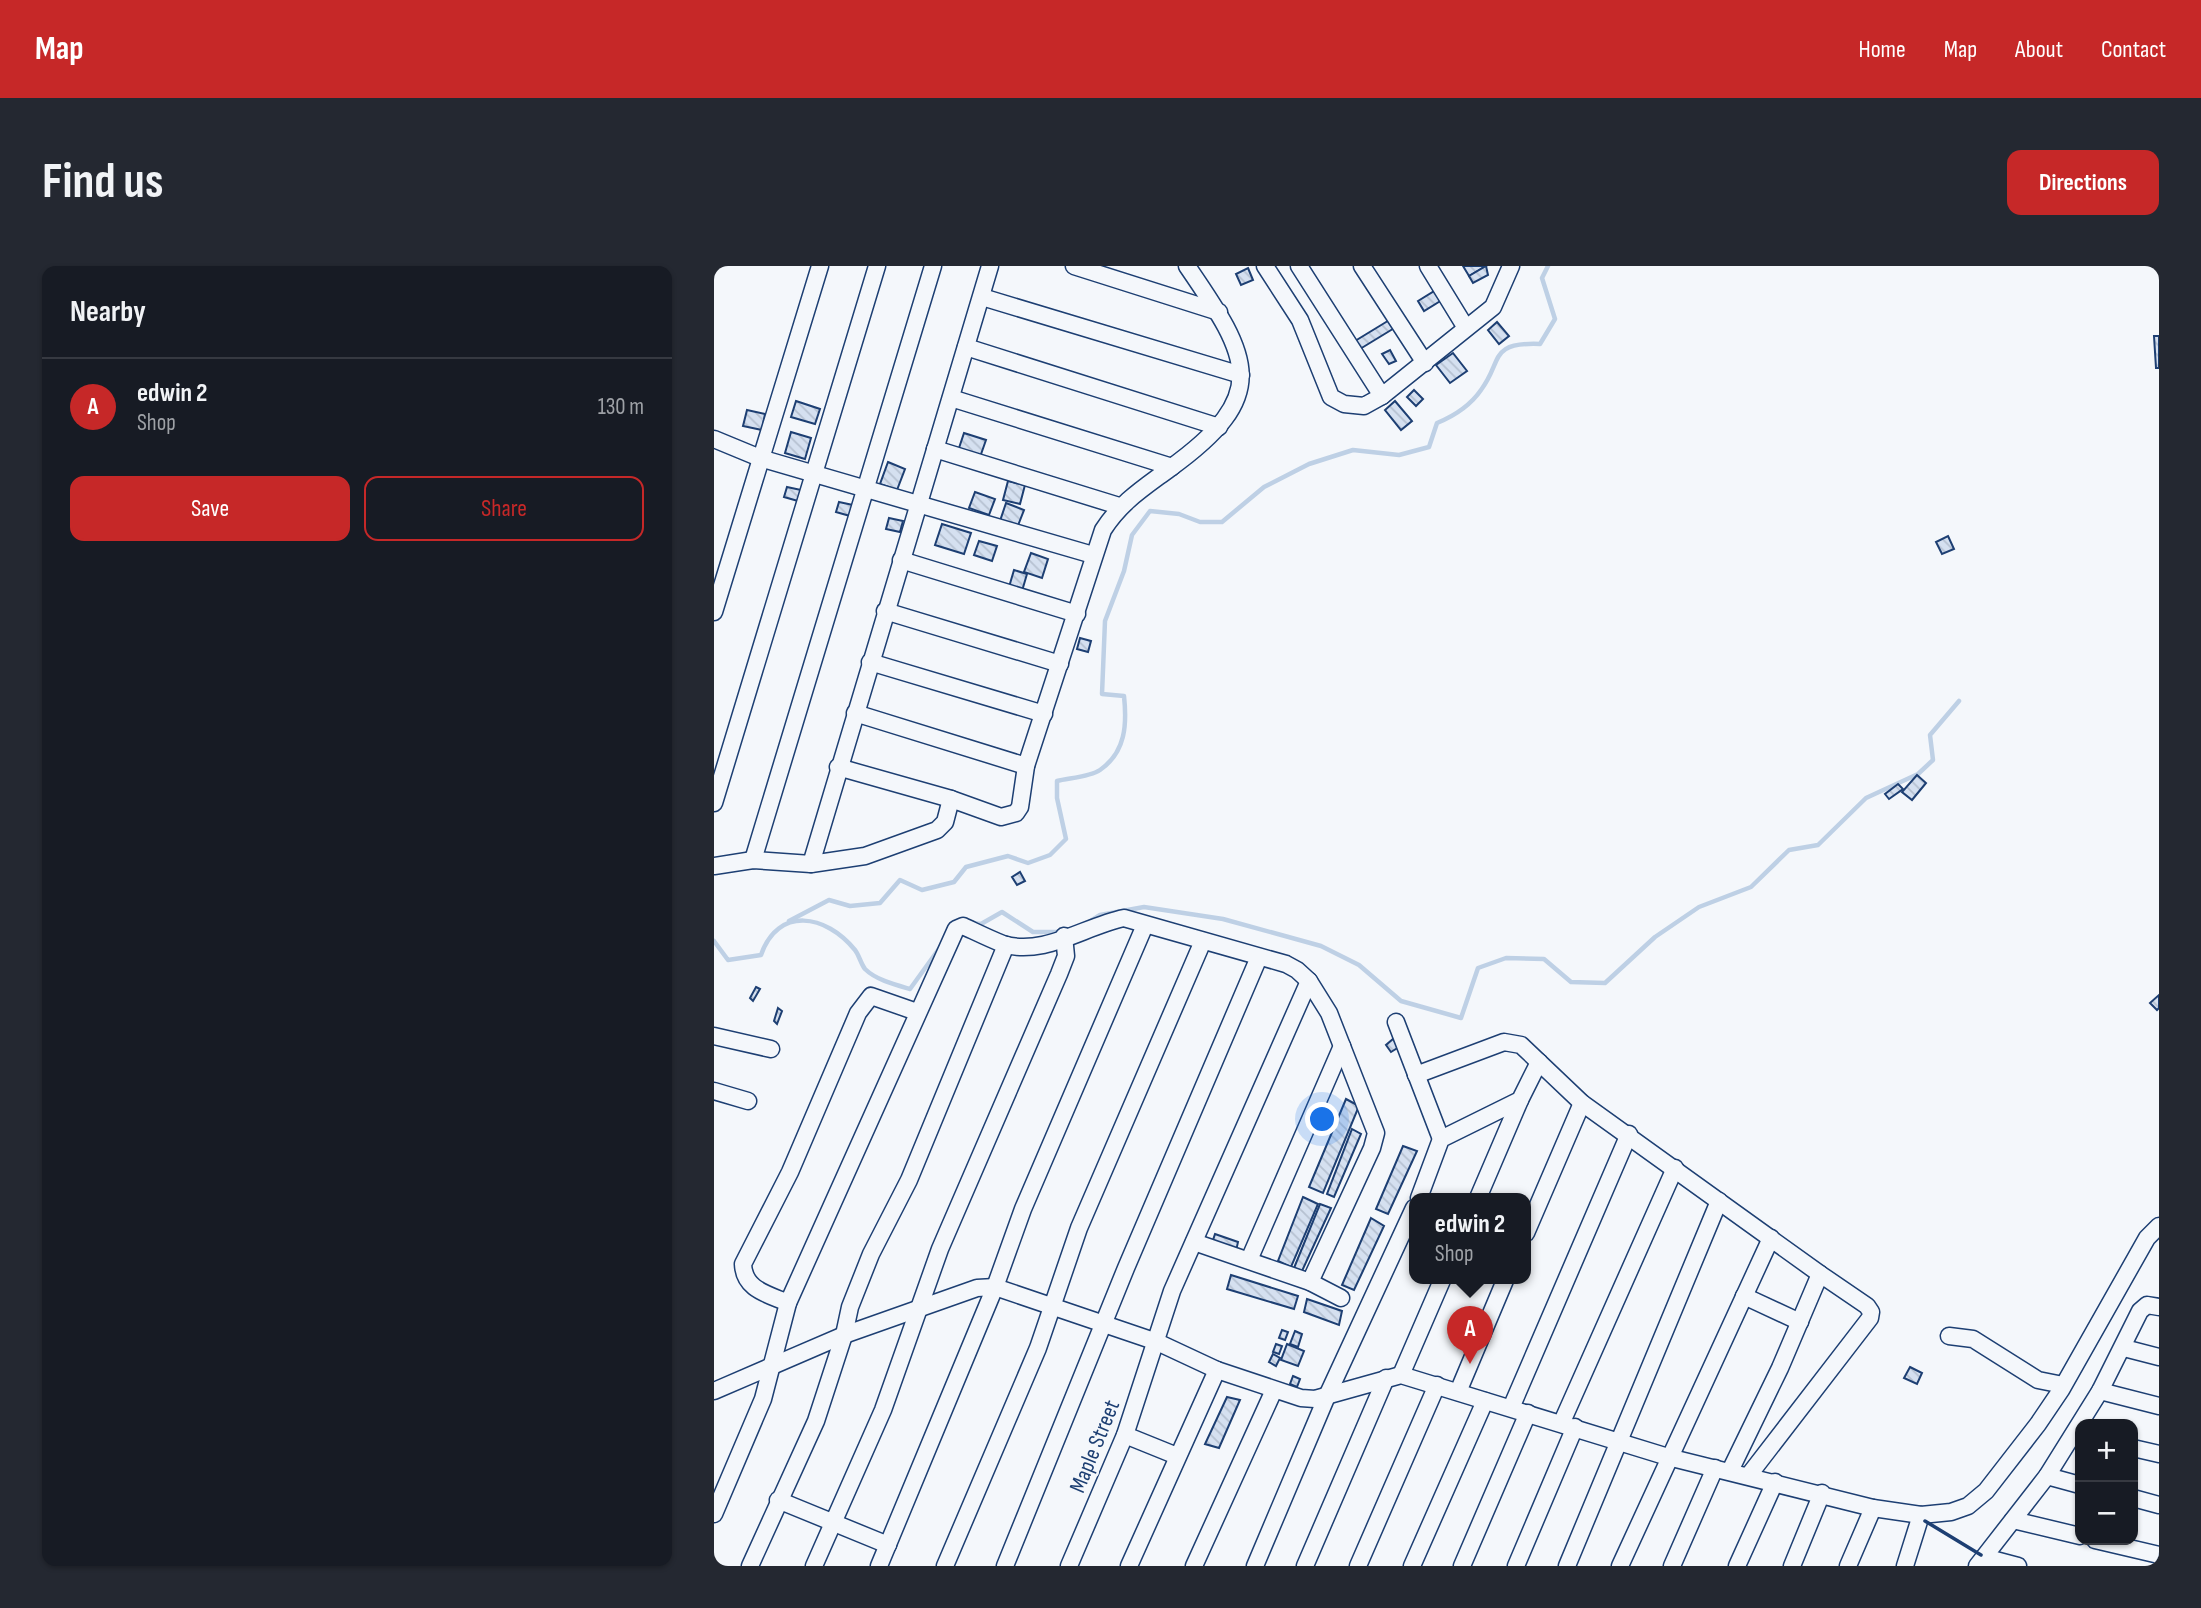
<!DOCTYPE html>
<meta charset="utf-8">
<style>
:root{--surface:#171b24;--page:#242831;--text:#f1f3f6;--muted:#9ea1a6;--line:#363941;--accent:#c62828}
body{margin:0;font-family:"Sofia Sans Condensed",sans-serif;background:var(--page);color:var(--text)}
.controls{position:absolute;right:21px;bottom:21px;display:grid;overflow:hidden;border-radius:14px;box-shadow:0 2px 5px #0004}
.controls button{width:63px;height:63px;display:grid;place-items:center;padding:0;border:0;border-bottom:2px solid var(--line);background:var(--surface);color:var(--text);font:35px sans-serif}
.you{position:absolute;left:609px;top:854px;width:24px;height:24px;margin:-18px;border:5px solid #fff;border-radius:50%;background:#1a73e8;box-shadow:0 0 0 10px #1a73e833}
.badge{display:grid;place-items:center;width:46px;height:46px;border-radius:50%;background:var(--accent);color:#fff;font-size:23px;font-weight:700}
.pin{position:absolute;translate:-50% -58px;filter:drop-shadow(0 2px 4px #0008)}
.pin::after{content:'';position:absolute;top:37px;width:24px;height:21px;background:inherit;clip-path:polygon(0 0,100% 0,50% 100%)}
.popup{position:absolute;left:695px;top:927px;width:122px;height:91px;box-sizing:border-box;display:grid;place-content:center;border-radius:14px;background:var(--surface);filter:drop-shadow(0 2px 5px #0005);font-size:23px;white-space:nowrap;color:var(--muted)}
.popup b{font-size:26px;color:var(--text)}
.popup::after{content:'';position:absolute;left:50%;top:100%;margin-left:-14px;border:14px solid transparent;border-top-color:var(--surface)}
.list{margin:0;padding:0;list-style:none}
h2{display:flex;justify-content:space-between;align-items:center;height:91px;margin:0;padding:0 28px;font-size:30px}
h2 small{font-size:23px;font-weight:400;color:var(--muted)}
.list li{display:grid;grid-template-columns:46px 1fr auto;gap:21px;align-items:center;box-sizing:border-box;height:98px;padding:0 28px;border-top:2px solid var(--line)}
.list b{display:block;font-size:26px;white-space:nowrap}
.list p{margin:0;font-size:23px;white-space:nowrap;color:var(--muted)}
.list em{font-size:23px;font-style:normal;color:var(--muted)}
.actions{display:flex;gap:14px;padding:21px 28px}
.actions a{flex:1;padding:16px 0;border:2px solid var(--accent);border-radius:14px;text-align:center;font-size:24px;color:var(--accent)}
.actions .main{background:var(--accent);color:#fff}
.map{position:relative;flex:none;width:1445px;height:1300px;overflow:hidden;border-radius:14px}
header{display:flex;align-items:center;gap:42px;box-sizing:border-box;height:98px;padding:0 35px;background:var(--accent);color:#fff}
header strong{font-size:33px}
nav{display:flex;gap:38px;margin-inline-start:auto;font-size:24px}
.intro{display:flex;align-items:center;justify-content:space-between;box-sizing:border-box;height:168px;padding:0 42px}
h1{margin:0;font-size:49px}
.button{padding:18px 32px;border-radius:14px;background:var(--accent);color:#fff;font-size:24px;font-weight:700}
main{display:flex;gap:42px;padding:0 42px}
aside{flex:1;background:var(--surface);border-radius:14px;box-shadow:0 2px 5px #0004}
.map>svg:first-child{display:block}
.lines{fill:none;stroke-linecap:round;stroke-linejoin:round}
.stream{stroke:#bed0e5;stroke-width:4.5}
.building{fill:url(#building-back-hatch);stroke:#1d3f73;stroke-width:2}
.minor-casing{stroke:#1d3f73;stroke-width:19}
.minor{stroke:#f4f7fb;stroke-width:16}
.wall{stroke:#1d3f73;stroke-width:3.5}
.labels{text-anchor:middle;stroke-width:5;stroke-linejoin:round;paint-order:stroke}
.street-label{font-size:23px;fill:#1d3f73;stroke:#f4f7fb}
</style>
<header>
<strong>Map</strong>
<nav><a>Home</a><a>Map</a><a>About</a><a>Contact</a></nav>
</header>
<div class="intro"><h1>Find us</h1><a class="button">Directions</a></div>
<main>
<aside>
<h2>Nearby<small></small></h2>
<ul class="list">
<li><span class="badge">A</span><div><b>edwin 2</b><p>Shop</p></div><em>130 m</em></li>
</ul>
<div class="actions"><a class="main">Save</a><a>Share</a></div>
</aside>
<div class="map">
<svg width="1445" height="1300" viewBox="0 0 1445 1300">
<defs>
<pattern id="building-back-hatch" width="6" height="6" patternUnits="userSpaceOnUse" patternTransform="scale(1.75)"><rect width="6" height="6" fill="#d5e0f0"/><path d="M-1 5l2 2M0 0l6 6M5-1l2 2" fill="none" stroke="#b6c1d1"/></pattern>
</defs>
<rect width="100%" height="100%" fill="#f4f7fb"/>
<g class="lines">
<g class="stream">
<path d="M75,655L115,634L136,640L166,637L186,614L208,624L240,616L252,601L294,590L314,597L336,589L352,573L343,532V515C355,512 376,511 386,504C412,486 413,458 410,430L388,428L391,355L410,305L418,269L436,245L465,248L486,256H508L550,221L595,198L639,184L685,189L715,181L723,157C740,150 756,140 767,124C789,95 774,76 826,78L841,53L828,12L834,0"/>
<path d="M375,656L386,649L430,641L509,653L607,680L645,699L687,735L747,752L764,702L792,692L830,693L857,716L891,717L941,671L985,641L1037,621L1075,584L1104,579L1152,532L1204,508L1219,494L1216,469L1245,435"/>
<path d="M258,657L267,658L288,646L319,666H348"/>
<path d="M0,675L14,694L47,689C64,640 112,648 141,684C145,689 147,698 151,703C162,714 182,719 196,723L227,680"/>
</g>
</g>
<g class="building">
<path d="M749,0H772L755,10Z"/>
<path d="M772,0L774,9L759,17L755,10Z"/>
<path d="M534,2L539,14L527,19L522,8Z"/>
<path d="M722,24L728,34L710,45L704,35Z"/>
<path d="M677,53L682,61L646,83L641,75Z"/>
<path d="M783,56L795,70L785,78L774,64Z"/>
<path d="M1440,70H1445V102H1442Z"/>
<path d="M676,84L682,95L675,98L668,88Z"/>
<path d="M739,87L753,105L736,117L722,99Z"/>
<path d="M700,124L709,133L702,140L693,131Z"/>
<path d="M82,135L106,143L101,158L77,151Z"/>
<path d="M681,135L698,155L687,164L671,144Z"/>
<path d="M33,144L51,148L48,164L29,160Z"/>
<path d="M77,166L97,172L91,193L71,187Z"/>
<path d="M250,167L272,174L266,191L244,185Z"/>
<path d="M174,196L191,203L183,224L166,218Z"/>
<path d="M294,215L311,219L306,238L289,234Z"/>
<path d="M73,221L87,224L84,235L70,231Z"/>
<path d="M261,226L281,233L275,249L255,242Z"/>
<path d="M125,236L139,239L136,250L122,246Z"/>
<path d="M292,237L310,244L303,262L286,255Z"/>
<path d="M175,252L189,255L186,266L172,263Z"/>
<path d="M228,258L257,267L250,288L221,279Z"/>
<path d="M1234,270L1240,283L1228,288L1222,276Z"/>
<path d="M265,275L283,280L278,295L260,289Z"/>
<path d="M317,287L334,293L328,312L310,306Z"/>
<path d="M300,304L313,308L308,325L295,321Z"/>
<path d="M366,372L377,375L374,386L363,383Z"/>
<path d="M1203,509L1212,517L1198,534L1188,526Z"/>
<path d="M1184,518L1189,523L1175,533L1171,528Z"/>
<path d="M306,606L311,615L303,619L298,611Z"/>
<path d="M42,721L46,723L39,735L36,732Z"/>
<path d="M1445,729V742L1443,744L1436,737Z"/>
<path d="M64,742L68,745L63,758L60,755Z"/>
<path d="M679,773L685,781L677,786L672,779Z"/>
<path d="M632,833L645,840L609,927L595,921Z"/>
<path d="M638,863L647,868L620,931L613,928Z"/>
<path d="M689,880L703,885L674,948L662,943Z"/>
<path d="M589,931L604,938L577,1001L564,995Z"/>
<path d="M606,938L617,942L588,1005L580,1002Z"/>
<path d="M657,952L670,960L640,1024L628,1019Z"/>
<path d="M501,968L524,976L522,985L498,977Z"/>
<path d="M517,1009L584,1030L580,1043L513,1023Z"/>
<path d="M593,1033L628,1045L625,1059L590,1046Z"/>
<path d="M568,1064L574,1066L571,1074L565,1072Z"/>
<path d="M581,1065L588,1068L584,1081L576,1078Z"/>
<path d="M562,1078L568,1080L565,1088L559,1086Z"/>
<path d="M573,1078L590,1085L584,1100L567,1094Z"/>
<path d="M559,1088L566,1092L562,1100L555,1096Z"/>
<path d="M1196,1101L1208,1107L1203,1118L1190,1112Z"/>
<path d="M579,1110L586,1113L583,1121L576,1118Z"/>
<path d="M513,1131L526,1134L505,1182L491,1178Z"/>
</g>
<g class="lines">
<g class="minor-casing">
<g id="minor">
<path d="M360,0L505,46"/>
<path d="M551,0L586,54L617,131L630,138L650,140L668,130L779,41L797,0"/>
<path d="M585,0L668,130"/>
<path d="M648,0L711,97"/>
<path d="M714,0L752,62"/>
<path d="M268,31L527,109"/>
<path d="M252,81L505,161"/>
<path d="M237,132L458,201"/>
<path d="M0,173L46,192L379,289"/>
<path d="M221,183L405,240"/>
<path d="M187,294L363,348"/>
<path d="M171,345L346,398"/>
<path d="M0,346L106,0"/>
<path d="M156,396L330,448"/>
<path d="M141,447L312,500"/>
<path d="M124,501L237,533L287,551L302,547L306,541L312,500L389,264C407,236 428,223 455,203C558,129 537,93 473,0"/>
<path d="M0,537L163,0"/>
<path d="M39,594L219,0"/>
<path d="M97,598L276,0"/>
<path d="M0,600L39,594L97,598L151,590L223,564L231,556L237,533"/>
<path d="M682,756L727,873"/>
<path d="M0,770L57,783"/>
<path d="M702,809L790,776L807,779L868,837L1106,1008"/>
<path d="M0,825L34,835"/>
<path d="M705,932L727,873L806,834L825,796"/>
<path d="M764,932L806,834"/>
<path d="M812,967L868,837"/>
<path d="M480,976L596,1016L627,1032"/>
<path d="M535,994L628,780"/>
<path d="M1030,1030L1086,1056"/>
<path d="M74,1037C54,1028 30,1024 29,998L76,906L144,747L157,730L203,746"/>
<path d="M1235,1070L1259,1073L1324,1114L1349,1119"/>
<path d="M1410,1082L1445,1091"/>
<path d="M687,1109L729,1012"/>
<path d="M0,1125L130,1069L263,1022L281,1021L443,1076L503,1104L587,1132L601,1133L687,1109L954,1191L1159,1242L1207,1249L1237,1246L1254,1240L1272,1225L1324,1158L1347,1124L1433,972L1445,960"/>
<path d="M1386,1125L1445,1140"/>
<path d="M744,1126L792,1012"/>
<path d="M797,1142L915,868"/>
<path d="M848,1156L961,902"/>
<path d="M411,1169L463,1190"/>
<path d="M1419,1182L1445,1188"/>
<path d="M1016,1205L1066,1102L1106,1008L1153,1040L1157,1046L1156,1052L1035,1209"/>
<path d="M1333,1210L1366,1219"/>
<path d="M1419,1232L1445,1239"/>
<path d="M64,1234L174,1279"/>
<path d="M0,1248L49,1133L74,1037L242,663L249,660C262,666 276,673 289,678C329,691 371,660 410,652L572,698L583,704L595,715L615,747L662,867L658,882L596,1016"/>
<path d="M1299,1254L1366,1270"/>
<path d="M1381,1274L1445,1289"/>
<path d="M1270,1291L1304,1300"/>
<path d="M36,1300L102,1155L130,1069L136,1041L157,988L195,914L292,679"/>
<path d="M100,1300L169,1144L226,983L345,708L352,690L350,670"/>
<path d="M165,1300L281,1021L309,943L431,659"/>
<path d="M231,1300L324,1082L365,962L489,675"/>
<path d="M291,1300L412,1002L545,691"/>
<path d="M355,1300L411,1169L458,1025L595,715"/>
<path d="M415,1300L503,1104"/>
<path d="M480,1300L560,1124"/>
<path d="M541,1300L613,1130L700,942"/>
<path d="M591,1300L672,1112"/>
<path d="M644,1300L723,1119"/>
<path d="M698,1300L771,1135"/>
<path d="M748,1300L814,1147"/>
<path d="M802,1300L861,1161"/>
<path d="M853,1300L1005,935"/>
<path d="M906,1300L1057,972"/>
<path d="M958,1300L1001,1202"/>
<path d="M1023,1300L1061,1216"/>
<path d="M1078,1300L1108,1227"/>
<path d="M1134,1300L1159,1242"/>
<path d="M1191,1300L1207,1249"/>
<path d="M1263,1300L1333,1210L1386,1125L1426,1045L1433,1039L1445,1041"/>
</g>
</g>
<use href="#minor" class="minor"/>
<path class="wall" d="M1211,1255L1267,1289"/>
</g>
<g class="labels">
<g class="street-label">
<text transform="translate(380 1180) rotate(-68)" y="8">Maple Street</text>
</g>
</g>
</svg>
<div class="controls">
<button>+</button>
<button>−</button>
</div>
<div class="you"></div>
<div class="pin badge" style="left:756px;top:1098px">A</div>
<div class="popup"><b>edwin 2</b>Shop</div>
</div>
</main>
